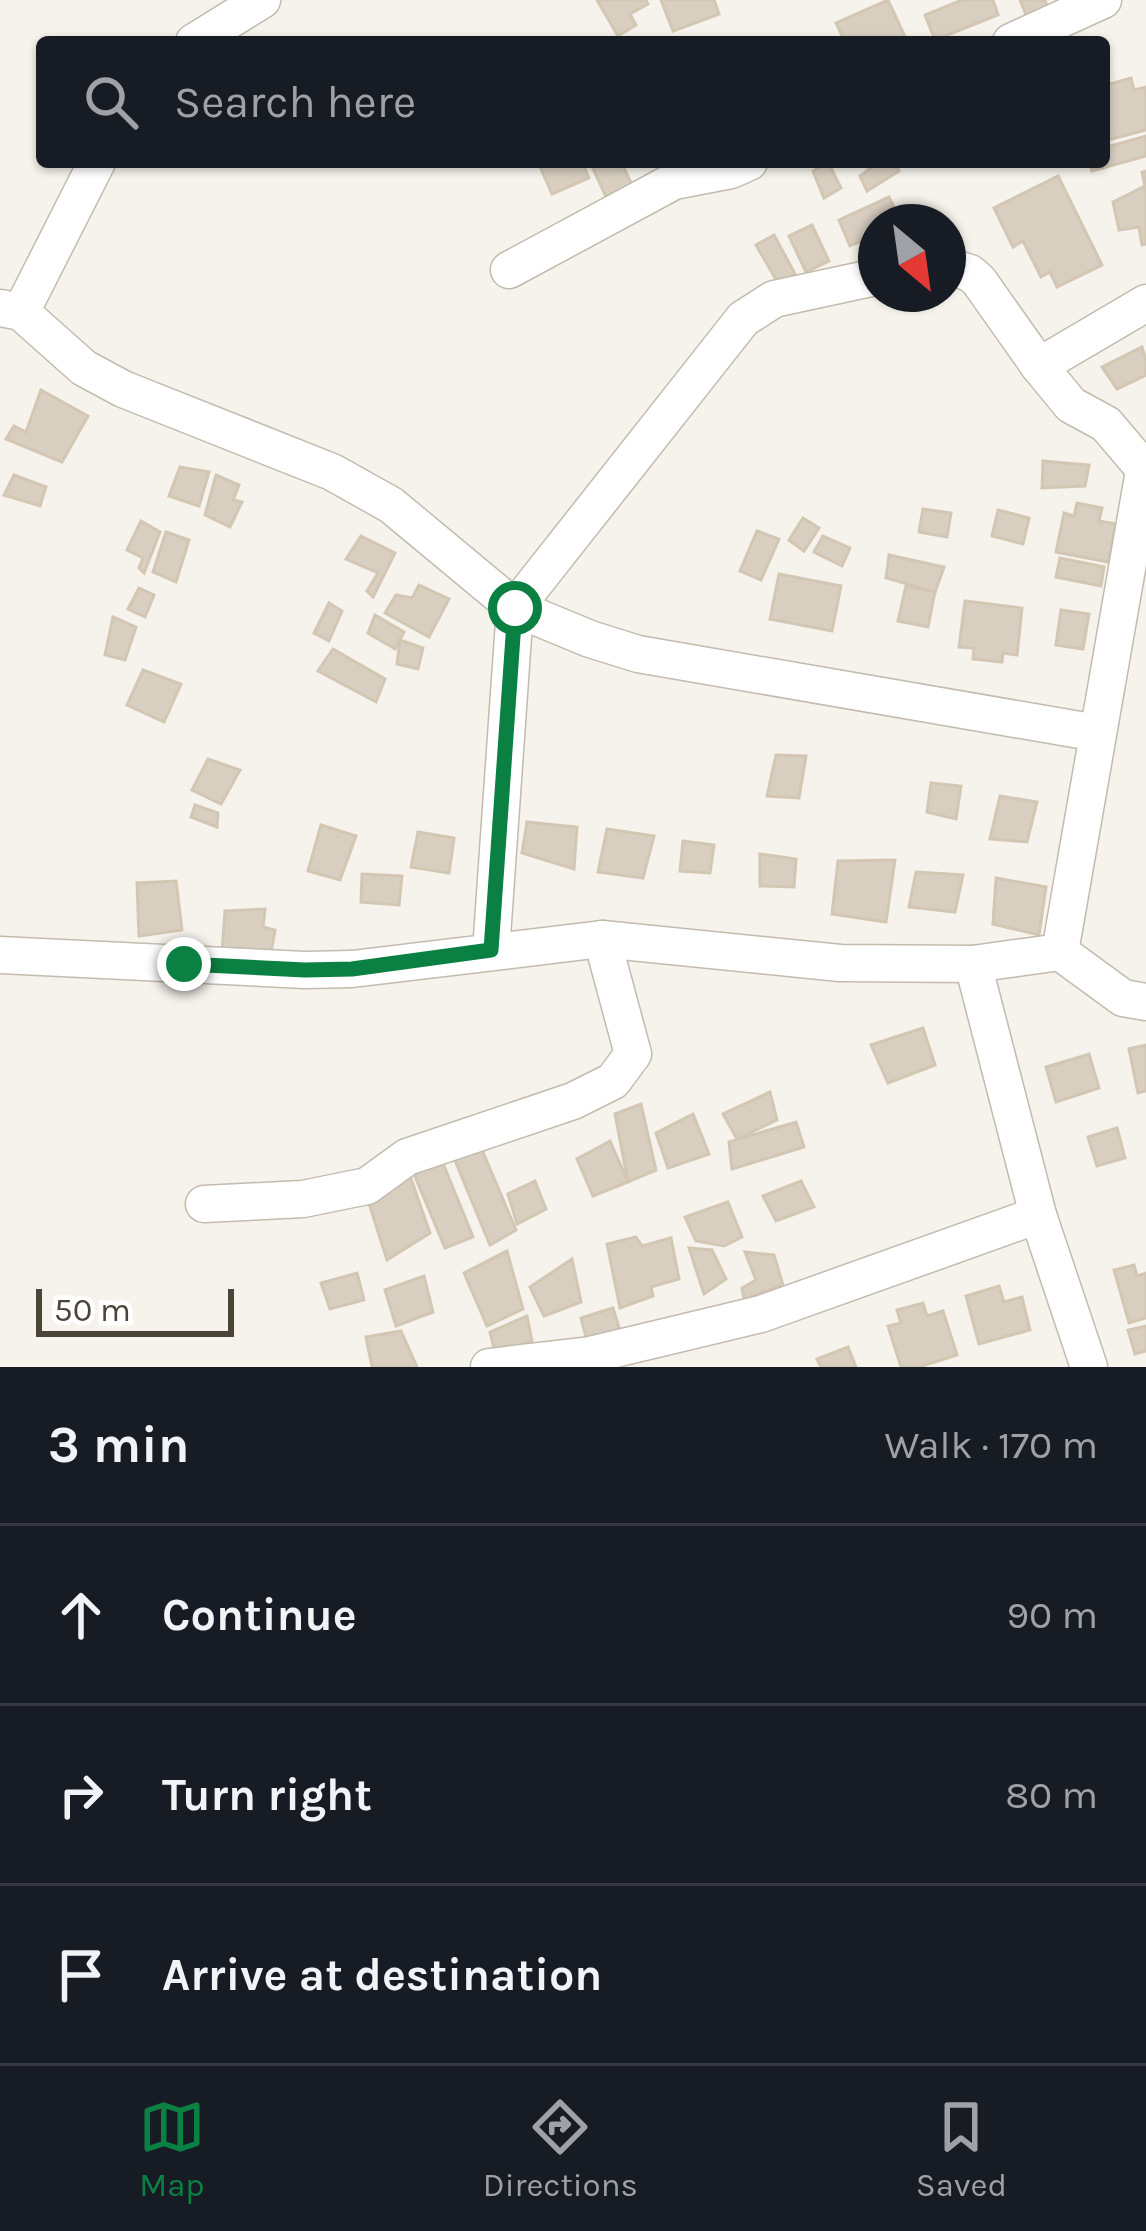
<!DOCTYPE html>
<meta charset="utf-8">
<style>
:root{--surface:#171b24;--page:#242831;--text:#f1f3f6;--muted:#9ea1a6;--line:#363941;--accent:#0b8043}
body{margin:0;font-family:Karla,sans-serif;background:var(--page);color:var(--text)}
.compass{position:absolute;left:858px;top:204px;width:108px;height:108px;border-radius:50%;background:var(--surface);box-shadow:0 3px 9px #0004;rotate:151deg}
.scale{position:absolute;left:36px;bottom:30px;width:198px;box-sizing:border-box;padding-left:12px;border:6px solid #4b4439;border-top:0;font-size:33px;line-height:42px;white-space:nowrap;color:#4b4439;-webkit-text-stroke:9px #fff;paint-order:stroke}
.stop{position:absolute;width:36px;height:36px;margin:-27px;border:9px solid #0b8043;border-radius:50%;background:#fff}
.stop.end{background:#0b8043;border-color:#fff;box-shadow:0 3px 12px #0008}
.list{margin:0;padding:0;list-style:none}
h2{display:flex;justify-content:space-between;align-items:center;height:156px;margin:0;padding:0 48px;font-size:51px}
h2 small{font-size:39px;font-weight:400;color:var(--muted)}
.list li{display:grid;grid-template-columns:78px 1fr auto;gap:36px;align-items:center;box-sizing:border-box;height:180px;padding:0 48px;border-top:3px solid var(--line)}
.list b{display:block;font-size:45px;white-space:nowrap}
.list em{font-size:39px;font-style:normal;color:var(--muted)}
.icon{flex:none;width:66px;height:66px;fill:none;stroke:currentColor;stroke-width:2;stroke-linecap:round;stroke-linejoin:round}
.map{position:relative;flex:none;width:1146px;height:1367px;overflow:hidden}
.search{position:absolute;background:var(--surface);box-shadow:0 3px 9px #0004;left:36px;right:36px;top:36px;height:132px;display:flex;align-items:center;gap:30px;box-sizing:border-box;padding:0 42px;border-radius:12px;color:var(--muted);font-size:45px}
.sheet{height:696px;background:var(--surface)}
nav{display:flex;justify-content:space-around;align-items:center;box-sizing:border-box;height:168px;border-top:3px solid var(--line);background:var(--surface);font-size:33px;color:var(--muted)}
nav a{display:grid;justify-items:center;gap:6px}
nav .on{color:var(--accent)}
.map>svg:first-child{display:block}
.building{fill:#d8cfc1;stroke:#d3c7b4;stroke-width:3}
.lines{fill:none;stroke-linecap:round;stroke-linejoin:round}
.minor-casing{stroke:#c2bbae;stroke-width:39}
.minor{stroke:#fff;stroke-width:36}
.route{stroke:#0b8043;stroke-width:15}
</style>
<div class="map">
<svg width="1146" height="1367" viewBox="0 0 1146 1367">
<rect width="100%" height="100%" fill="#f6f3ec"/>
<g class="building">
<path d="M597,0H646L648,4L630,14L636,25L618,36Z"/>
<path d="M661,0H714L719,14L673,31Z"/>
<path d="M888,0L907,41L845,42L836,23Z"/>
<path d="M962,0H993L998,15L935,40L925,15Z"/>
<path d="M1020,0H1045L1048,9L1027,17Z"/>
<path d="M1131,78L1134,90L1146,87V130L1104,141V96L1108,95L1106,85Z"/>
<path d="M1146,136V156L1092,171L1089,162H1104V148Z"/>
<path d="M538,162H582L589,178L552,194Z"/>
<path d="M590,162H621L634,189L608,201Z"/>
<path d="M828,162L841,188L824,198L813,171Z"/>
<path d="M879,162H894L899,171L867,191L860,176Z"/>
<path d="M1146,171V244L1142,245L1139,227L1119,230L1113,202L1145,186L1142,172Z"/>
<path d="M1058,176L1102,265L1057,287L1050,272L1041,277L1023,241L1013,247L994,208Z"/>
<path d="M889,197L901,222H876V234L850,246L839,220Z"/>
<path d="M812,225L829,261L806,272L789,236Z"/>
<path d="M774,235L795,274L778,283L756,245Z"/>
<path d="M1142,347L1146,360V375L1117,389L1102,367Z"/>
<path d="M41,390L88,416L62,462L6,439L14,426L26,432Z"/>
<path d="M1043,461L1089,465L1085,486L1042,488Z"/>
<path d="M180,467L209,472L199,506L169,496Z"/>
<path d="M14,475L46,487L40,506L4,495Z"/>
<path d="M216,475L239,485L233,500L242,502L230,527L205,515Z"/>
<path d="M1077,503L1102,508L1099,521L1116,524L1108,562L1056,552L1064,513L1074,516Z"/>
<path d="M923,509L951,513L947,537L919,532Z"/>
<path d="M998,510L1029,518L1023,544L992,536Z"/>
<path d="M803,518L819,528L804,551L789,540Z"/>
<path d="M141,521L160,532L144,573L139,568L143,558L127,550Z"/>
<path d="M757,531L779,539L761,580L740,571Z"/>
<path d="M166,532L189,540L176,582L153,572Z"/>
<path d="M361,536L395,553L373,597L367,591L378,573L346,559Z"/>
<path d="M823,536L850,548L842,566L814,552Z"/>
<path d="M889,555L944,567L935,592L886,578Z"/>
<path d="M1060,558L1104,567L1101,586L1056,577Z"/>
<path d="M779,574L841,586L832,631L770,619Z"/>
<path d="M419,585L449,599L429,637L385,613L396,595L412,598Z"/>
<path d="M906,586L935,592L928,627L898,621Z"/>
<path d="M139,588L154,595L145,617L128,609Z"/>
<path d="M965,601L1022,608L1017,655L1003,653L1002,662L973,659L974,648L959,647Z"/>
<path d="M329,603L342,611L329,641L314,633Z"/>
<path d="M1061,610L1089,614L1083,649L1056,645Z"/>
<path d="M375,615L404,632L395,649L368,633Z"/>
<path d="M113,617L136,627L125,660L105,655Z"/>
<path d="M400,640L423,648L418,669L397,664Z"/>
<path d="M333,649L385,679L376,702L318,671Z"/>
<path d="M143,670L181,684L164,722L127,705Z"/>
<path d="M776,755L806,756L799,798L767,796Z"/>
<path d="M208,759L240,770L221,804L192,790Z"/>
<path d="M931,783L961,786L956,819L927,812Z"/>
<path d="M1000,796L1037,802L1027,842L990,839Z"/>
<path d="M195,805L218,813L217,827L191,817Z"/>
<path d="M527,822L577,827L574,869L522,853Z"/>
<path d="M321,825L356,836L340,880L308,871Z"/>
<path d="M607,829L654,836L643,878L598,872Z"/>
<path d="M418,832L454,838L449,873L411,867Z"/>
<path d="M683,841L714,845L710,873L680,871Z"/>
<path d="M760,854L796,859L794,887L760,886Z"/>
<path d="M895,860L886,922L832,914L838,861Z"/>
<path d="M916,872L963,875L955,912L909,907Z"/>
<path d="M362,874L402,876L399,905L361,902Z"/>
<path d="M996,878L1046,887L1039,935L993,924Z"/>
<path d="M176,881L182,930L139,936L137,883Z"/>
<path d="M265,909L263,927L275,930L271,953L222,952L225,911Z"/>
<path d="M923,1028L935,1065L888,1083L871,1045Z"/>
<path d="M1146,1045V1091L1138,1093L1129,1049Z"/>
<path d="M1089,1054L1099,1088L1056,1102L1046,1067Z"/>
<path d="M770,1092L777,1120L737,1139L723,1114Z"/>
<path d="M641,1104L656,1170L628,1182L615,1114Z"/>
<path d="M693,1114L709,1154L668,1168L656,1133Z"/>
<path d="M796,1122L804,1147L732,1169L729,1142Z"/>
<path d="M1117,1128L1125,1158L1097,1166L1088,1137Z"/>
<path d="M477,1138L516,1230L490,1245L452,1153Z"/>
<path d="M610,1141L628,1182L593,1196L577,1159Z"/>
<path d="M438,1151L473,1237L445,1248L407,1157Z"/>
<path d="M409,1173L430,1233L387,1260L366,1194Z"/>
<path d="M535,1181L546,1209L517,1224L508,1194Z"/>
<path d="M801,1181L814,1207L776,1221L763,1196Z"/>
<path d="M728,1202L742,1237L724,1246L696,1241L685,1217Z"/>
<path d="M636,1237L642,1246L671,1238L679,1279L651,1287L653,1296L620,1308L607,1244Z"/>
<path d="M689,1248L712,1250L726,1279L704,1294Z"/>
<path d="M507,1251L523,1309L487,1326L464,1273Z"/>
<path d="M745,1252L774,1255L783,1285L744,1299L742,1288L756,1280Z"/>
<path d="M572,1259L581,1302L544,1316L530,1287Z"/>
<path d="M1134,1265L1137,1276L1146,1273V1318L1129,1323L1114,1270Z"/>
<path d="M357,1273L364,1300L330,1309L321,1283Z"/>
<path d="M424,1276L433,1312L396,1326L385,1290Z"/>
<path d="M999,1286L1004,1302L1022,1297L1030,1330L979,1344L966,1296Z"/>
<path d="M923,1303L927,1316L943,1311L957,1355L919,1367H901L888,1326L901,1323L897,1310Z"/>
<path d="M613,1308L621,1334L588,1345L581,1318Z"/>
<path d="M527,1316L532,1341L496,1356L490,1332Z"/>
<path d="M1146,1326V1351L1135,1354L1128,1330Z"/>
<path d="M401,1331L417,1367H372L366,1337Z"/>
<path d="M848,1347L856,1367H821L817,1359Z"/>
</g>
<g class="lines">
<g class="minor-casing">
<g id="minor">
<path d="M194,42L262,0"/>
<path d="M1011,42L1103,0"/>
<path d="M948,266L970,273L979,281L1039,366L1071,405L1106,424L1146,471"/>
<path d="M509,270L674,181L731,170L749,162"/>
<path d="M0,308L21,312L84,368L123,389L332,472L391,505L515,608L590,639L638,654L1097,733"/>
<path d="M21,312L97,162"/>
<path d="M1039,366L1146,303"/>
<path d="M491,951L515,608L743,319L774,299L876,277"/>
<path d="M1060,952L1144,471"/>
<path d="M0,955L305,970L352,969L602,939L840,963L973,964L1060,952L1123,998L1146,1002"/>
<path d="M973,964L1038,1215L1089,1367"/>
<path d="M204,1204L303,1199L367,1186L407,1157L573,1101L613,1081L633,1054L602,939"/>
<path d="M489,1367L590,1355L761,1314L1038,1215"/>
</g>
</g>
<use href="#minor" class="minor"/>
</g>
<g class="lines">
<path class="route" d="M184,964L305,970L352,969L491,950L515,608"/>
</g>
</svg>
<svg class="compass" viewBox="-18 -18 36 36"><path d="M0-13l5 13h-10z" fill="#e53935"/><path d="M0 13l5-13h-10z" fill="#9ea1a6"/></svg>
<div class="scale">50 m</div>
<div class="stop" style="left:515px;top:608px"></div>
<div class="stop end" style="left:184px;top:964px"></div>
<div class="search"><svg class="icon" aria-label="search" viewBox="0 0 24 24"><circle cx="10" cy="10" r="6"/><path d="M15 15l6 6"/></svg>Search here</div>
</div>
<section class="sheet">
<h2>3 min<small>Walk · 170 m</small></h2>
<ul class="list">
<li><svg class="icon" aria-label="ahead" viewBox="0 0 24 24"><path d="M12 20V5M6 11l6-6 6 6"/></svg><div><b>Continue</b></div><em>90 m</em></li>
<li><svg class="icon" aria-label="right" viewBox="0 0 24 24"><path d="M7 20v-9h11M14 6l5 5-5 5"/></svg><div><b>Turn right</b></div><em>80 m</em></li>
<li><svg class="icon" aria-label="arrive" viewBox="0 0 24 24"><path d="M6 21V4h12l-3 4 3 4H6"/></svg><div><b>Arrive at destination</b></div></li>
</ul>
</section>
<nav>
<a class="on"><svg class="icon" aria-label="map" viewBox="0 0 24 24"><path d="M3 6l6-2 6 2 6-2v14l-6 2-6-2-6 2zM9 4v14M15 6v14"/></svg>Map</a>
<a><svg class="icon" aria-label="directions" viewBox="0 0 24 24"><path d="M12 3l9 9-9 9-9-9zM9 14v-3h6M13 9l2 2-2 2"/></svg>Directions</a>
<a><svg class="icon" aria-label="saved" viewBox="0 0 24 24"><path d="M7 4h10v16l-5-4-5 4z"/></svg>Saved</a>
</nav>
